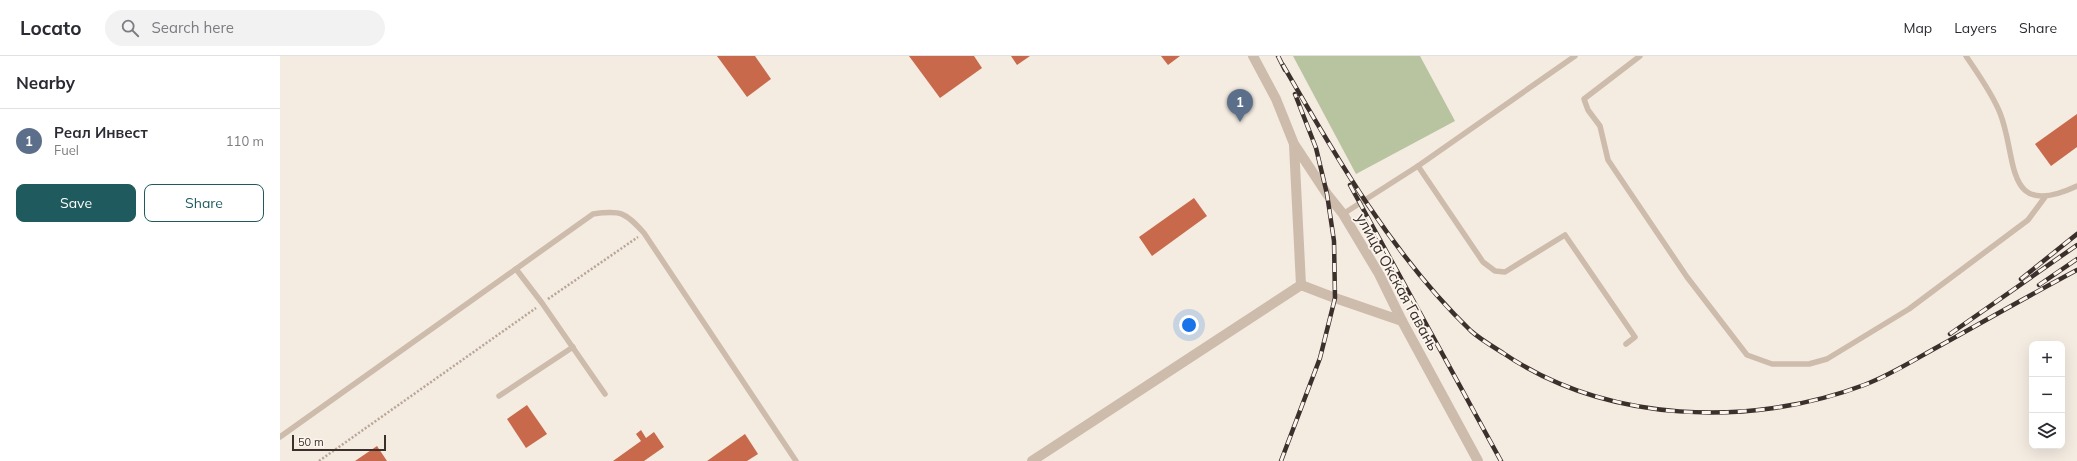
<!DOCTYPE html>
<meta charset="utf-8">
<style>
:root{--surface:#fff;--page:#f2f2f3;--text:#2b2b33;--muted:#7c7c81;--line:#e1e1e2;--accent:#1f5a5e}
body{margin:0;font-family:Mulish,sans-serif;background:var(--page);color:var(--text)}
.controls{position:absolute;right:12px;bottom:12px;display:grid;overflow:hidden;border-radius:8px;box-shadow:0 4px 16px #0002}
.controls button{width:36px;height:36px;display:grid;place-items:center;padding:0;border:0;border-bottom:1px solid var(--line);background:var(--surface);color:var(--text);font:20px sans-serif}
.scale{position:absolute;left:12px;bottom:10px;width:94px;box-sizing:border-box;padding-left:4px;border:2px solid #3b302b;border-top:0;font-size:11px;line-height:14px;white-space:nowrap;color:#3b302b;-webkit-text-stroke:3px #fbf5ee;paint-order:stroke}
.you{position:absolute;left:909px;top:269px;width:14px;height:14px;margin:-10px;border:3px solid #fff;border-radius:50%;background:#1a73e8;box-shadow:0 0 0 6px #1a73e833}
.badge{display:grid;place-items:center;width:26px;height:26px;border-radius:50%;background:var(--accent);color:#fff;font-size:13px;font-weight:700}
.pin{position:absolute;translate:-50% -33px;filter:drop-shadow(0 1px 2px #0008)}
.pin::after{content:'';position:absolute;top:21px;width:14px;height:12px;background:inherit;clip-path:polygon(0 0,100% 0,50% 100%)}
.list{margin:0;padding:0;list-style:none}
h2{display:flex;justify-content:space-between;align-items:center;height:52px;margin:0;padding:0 16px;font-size:17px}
h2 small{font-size:13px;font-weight:400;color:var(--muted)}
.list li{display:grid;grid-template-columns:26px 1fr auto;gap:12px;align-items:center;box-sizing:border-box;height:64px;padding:0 16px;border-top:1px solid var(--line)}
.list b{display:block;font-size:15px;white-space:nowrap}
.list p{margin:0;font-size:13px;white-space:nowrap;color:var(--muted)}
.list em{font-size:13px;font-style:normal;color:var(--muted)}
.actions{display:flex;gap:8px;padding:12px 16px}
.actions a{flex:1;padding:9px 0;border:1px solid var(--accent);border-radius:8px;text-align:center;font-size:14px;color:var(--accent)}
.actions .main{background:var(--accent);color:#fff}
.icon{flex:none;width:22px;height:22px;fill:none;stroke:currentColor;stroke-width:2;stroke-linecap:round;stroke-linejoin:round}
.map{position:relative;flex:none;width:1797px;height:405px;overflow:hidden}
header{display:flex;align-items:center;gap:24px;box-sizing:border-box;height:56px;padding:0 20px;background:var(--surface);border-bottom:1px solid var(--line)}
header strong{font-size:19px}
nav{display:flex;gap:22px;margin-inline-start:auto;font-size:14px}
.search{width:280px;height:36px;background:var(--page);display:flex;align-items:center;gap:10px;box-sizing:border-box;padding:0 14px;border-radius:22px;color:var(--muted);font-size:15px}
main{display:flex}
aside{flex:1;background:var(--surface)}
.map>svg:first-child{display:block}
.green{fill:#b8c4a0}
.building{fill:#c8694b}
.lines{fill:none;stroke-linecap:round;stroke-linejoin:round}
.path{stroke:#b9a596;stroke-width:2.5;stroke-dasharray:2 2;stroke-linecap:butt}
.service{stroke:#cdbbac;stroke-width:5.5}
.minor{stroke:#cdbbac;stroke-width:10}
.rail-casing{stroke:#3b302b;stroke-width:4.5}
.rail{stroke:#fbf5ee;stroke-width:3;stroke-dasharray:9;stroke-linecap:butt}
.labels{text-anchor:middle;stroke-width:3.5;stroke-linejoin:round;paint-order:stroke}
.street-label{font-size:15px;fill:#3b302b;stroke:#fbf5ee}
</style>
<header>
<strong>Locato</strong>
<div class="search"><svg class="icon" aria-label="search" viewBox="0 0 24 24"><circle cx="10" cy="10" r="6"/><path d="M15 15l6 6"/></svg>Search here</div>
<nav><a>Map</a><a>Layers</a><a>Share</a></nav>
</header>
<main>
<aside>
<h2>Nearby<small></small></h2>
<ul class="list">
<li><span class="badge" style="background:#5c6f8a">1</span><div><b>Реал Инвест</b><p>Fuel</p></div><em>110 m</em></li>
</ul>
<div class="actions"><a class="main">Save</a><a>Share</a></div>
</aside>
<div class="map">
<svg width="1797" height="405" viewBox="0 0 1797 405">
<rect width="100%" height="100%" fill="#f4ebe1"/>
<path class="green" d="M1013,0H1140L1175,65L1076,118Z"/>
<g class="building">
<path d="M437,0H475L491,23L467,41Z"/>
<path d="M629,0H694L702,12L660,42Z"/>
<path d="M731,0H750L737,9Z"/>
<path d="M881,0H900L888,9Z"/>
<path d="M1797,58V91L1771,110L1755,88Z"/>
<path d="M914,142L927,160L872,200L859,181Z"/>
<path d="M247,349L267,378L246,392L227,363Z"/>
<path d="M361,374L366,382L374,376L384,391L364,405H333L361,385L356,378Z"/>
<path d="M465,378L478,398L467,405H427Z"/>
<path d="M97,390L107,405H75Z"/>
</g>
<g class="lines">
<g class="path">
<path d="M268,243L358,181"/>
<path d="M39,405L256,252"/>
</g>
<g class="service">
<path d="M1360,0L1304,43L1308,54L1320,70L1328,104L1407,221L1467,299L1492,308H1529L1547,303L1629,253L1748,164L1765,141"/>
<path d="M1686,0C1698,18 1712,37 1720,57C1738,102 1723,165 1797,130"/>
<path d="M1138,110L1203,206L1215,215L1225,216L1285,179L1355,281L1346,288"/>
<path d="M1063,158L1138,110L1295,0"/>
<path d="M236,213L262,247L325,338"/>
<path d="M219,340L293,291"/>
<path d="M0,381L313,158C341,154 345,156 364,177L516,405"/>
</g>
<g class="minor">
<path d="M973,0L996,43L1014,88L1047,138L1063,158L1099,218L1122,265L1198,405"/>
<path d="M1021,229L1055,242L1122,265"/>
<path d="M752,405L1021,229L1014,89"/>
</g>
<g class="rail-casing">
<g id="rail">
<path d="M998,0L1005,14"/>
<path d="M1003,9C1056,101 1113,200 1191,275C1200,283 1212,290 1223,297C1326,367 1470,372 1584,329C1611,319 1637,302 1663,288C1708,263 1752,238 1797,214"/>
<path d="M1070,129L1221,405"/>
<path d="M1741,223L1797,178"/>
<path d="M1759,229L1797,203"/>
<path d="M1670,278L1797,189"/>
<path d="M1001,405L1040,302L1055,242L1054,185L1047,138L1036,92L1015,38"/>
</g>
</g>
<use href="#rail" class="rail"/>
</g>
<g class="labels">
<g class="street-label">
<text transform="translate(1117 226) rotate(61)" y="5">улица Окская Гавань</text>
</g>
</g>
</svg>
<div class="controls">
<button>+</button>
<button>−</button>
<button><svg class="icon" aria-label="layers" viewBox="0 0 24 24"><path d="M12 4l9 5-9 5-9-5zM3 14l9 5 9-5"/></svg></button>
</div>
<div class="scale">50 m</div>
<div class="you"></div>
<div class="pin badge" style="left:960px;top:66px;background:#5c6f8a">1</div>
</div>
</main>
